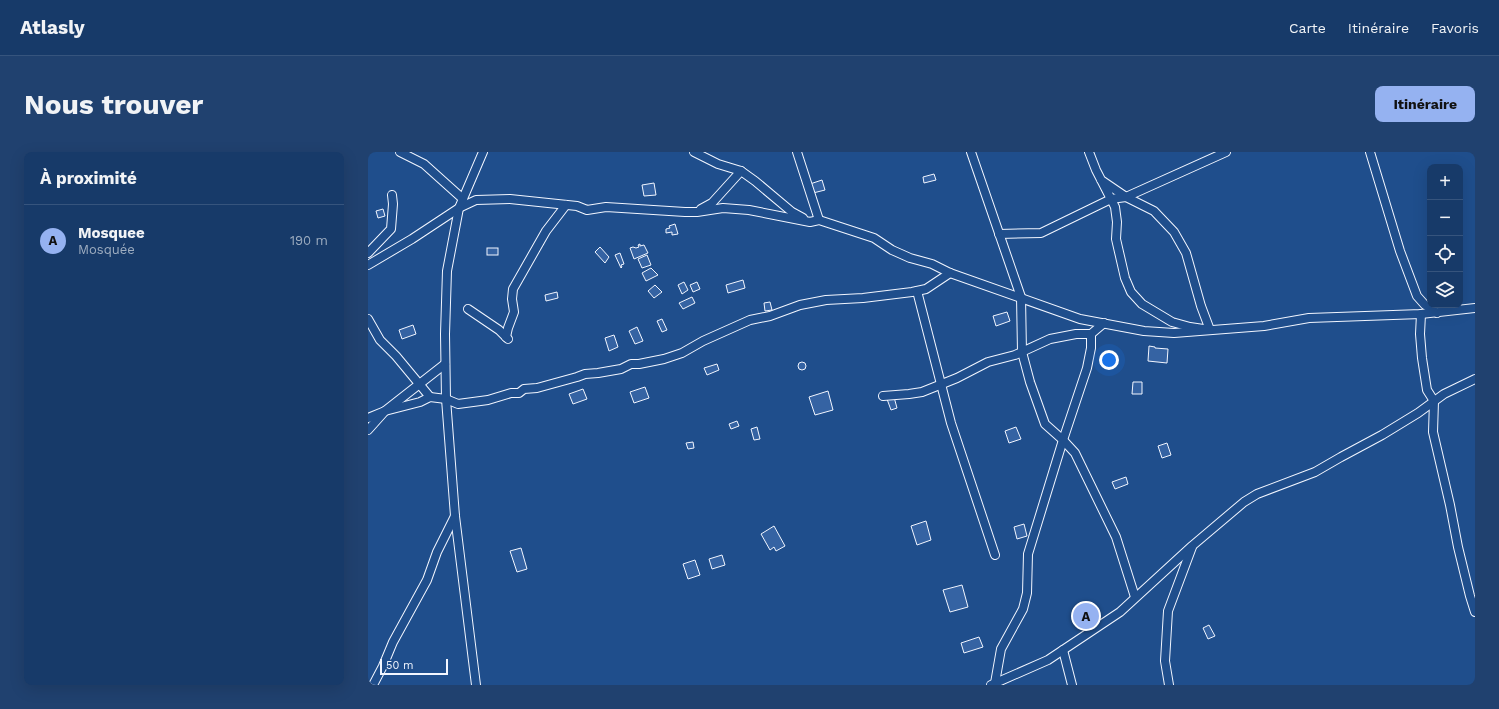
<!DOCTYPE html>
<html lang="fr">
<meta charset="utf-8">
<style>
:root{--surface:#173a69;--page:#20416f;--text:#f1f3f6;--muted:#9eadc0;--line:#36547d;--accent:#95b2f1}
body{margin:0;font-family:"Work Sans",sans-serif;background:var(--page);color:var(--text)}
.controls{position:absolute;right:12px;top:12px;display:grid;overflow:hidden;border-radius:8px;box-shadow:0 4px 16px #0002}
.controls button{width:36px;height:36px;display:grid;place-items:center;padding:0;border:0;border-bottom:1px solid var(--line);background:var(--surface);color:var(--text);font:20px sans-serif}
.scale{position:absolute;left:12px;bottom:10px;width:68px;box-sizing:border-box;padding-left:4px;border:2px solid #f2f6ff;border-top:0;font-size:11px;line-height:14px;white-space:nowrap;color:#f2f6ff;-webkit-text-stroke:3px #1f4e8c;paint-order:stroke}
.you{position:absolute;left:741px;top:208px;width:14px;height:14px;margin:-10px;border:3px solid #fff;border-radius:50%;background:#1a73e8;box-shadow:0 0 0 6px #1a73e833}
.badge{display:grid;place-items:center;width:26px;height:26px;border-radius:50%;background:var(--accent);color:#111;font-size:13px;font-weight:700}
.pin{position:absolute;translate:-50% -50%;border:2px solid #fff;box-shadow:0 1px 4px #0006}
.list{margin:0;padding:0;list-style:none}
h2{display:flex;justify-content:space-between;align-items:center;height:52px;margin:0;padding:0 16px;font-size:17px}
h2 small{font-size:13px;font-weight:400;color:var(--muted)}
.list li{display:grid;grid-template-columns:26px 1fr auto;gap:12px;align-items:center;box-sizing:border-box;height:72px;padding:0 16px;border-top:1px solid var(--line)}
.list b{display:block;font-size:15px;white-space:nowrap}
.list p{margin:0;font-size:13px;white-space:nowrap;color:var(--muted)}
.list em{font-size:13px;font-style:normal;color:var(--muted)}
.icon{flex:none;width:22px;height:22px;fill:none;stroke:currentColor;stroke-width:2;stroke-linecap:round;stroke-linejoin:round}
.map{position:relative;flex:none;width:1107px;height:533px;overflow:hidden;border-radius:8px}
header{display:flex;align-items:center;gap:24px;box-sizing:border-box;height:56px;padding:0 20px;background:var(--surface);border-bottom:1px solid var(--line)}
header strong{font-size:19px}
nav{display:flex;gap:22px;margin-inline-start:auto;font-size:14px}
.intro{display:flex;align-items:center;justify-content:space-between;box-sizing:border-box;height:96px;padding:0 24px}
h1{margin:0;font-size:28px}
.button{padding:10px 18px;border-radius:8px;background:var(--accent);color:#111;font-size:14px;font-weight:700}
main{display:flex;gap:24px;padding:0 24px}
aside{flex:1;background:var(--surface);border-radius:8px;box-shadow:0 4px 16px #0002}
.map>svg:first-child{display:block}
.building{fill:#3563a3;stroke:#f2f6ff}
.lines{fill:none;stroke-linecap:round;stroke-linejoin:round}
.street-casing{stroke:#f2f6ff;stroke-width:10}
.street{stroke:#1f4e8c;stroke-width:8}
</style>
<header>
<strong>Atlasly</strong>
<nav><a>Carte</a><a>Itinéraire</a><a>Favoris</a></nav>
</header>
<div class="intro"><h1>Nous trouver</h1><a class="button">Itinéraire</a></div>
<main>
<aside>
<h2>À proximité<small></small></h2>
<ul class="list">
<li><span class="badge">A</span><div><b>Mosquee</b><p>Mosquée</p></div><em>190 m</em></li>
</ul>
</aside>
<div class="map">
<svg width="1107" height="533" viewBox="0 0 1107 533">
<rect width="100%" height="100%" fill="#1f4e8c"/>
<g class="building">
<path d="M566,22L568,28L556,31L555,25Z"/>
<path d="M454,28L457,38L445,41L442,32Z"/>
<path d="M286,31L288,43L276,44L274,33Z"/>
<path d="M15,57L17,64L10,66L8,59Z"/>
<path d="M307,72L310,82L304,83V80L298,81V77L302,76L301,74Z"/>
<path d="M272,92V94L276,93L280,101L266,107L262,96L265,95L268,96L271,95L270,93Z"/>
<path d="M232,95L241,105L237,111L227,100Z"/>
<rect x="119" y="96" width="11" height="7"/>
<path d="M252,101L256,112L253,113L254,115L253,116L247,103Z"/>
<path d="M279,103L283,113L274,116L270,107Z"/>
<path d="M283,116L290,123L278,129L274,121Z"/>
<path d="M375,128L377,136L360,141L358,133Z"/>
<path d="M316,130L320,138L314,142L310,133Z"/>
<path d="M329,130L332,137L325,140L322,133Z"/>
<path d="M287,133L294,140L286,146L280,139Z"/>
<path d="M189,140L190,146L178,149L177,143Z"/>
<path d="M324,145L327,151L315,157L311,151Z"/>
<path d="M402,150L404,158L397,159L396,151Z"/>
<path d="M639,160L642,169L628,174L625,164Z"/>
<path d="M294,167L299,178L294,180L289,169Z"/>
<path d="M45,173L48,182L34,187L31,178Z"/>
<path d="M269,175L275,189L267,192L261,179Z"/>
<path d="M246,183L250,195L241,199L237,186Z"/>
<path d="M781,194L787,195V196L800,197L799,211L780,209Z"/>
<circle cx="434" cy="214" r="4"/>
<path d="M349,212L351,218L339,223L336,216Z"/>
<path d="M765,230H774V242H764Z"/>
<path d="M277,235L281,246L266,251L262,240Z"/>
<path d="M215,237L219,247L205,252L201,242Z"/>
<path d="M460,239L465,258L447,263L441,245Z"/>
<path d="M526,245L529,256L523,258L519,247Z"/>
<path d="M369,269L371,274L363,277L361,272Z"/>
<path d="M389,275L392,287L386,288L383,277Z"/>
<path d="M648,275L653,287L641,291L637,279Z"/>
<path d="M325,290L326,296L320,297L318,291Z"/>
<path d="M799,291L803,303L794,306L790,294Z"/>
<path d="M758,325L760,332L747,337L744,330Z"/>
<path d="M558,369L563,388L549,393L543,374Z"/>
<path d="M656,372L659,384L649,387L646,375Z"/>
<path d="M406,374L417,394L408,399L406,395L402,398L393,382Z"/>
<path d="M153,396L159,417L149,420L142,399Z"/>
<path d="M354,403L357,413L344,417L341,407Z"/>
<path d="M327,408L332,423L320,427L315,412Z"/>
<path d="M594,433L600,455L582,460L575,438Z"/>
<path d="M718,452L721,463L710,466L707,455Z"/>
<path d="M841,473L847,484L840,487L835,476Z"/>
<path d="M611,485L615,495L596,501L593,491Z"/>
</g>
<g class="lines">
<g class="street-casing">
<g id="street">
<path d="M32,0L56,12L95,47"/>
<path d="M326,0L350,12L373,19L387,29L424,60L435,66"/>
<path d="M429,0L451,68"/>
<path d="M603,0L653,145L654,200L662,230L677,272L695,288L707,301L748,385L767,445"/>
<path d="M721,0L728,18L747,55L749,70L748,87L757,126L763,140L774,152L804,170L822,175L842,178L833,154L818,101L806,80L786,59L758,45L733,28"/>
<path d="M1002,0L1032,99L1049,144L1057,153L1069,161"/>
<path d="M333,57L344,51L373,19"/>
<path d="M631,82L673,81L743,47L758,45L858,0"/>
<path d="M0,101L23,77L25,52L24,43"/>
<path d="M0,113L44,87L91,56L108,48L142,47L209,54L219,58L238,55L317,60H329L355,56L381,58L442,70L451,68L506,86L524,98L542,106L564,112L582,121L712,167L776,179L806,181L896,174L941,166L1053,162L1107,156"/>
<path d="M549,139L583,271L627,403"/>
<path d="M100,157L131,178L140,187"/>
<path d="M1053,162L1052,182L1054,206L1059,238L1066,249L1065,280L1082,353L1090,395L1102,444L1107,460"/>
<path d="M0,167L12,188L28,204L62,245"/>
<path d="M138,185L140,176L146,160L144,147L145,137L178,79L198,53"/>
<path d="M515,244L541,242L554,240L589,226L620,210L647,203L682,187L708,182H723L736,171"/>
<path d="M0,266L17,259L52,250L62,245L78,247L90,252L120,248L143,241H151L156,237L169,236L209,225L217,222L230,221L253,217L263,212H271L296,207L314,201L335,189L382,168L402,164L432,153L458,148L495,146L544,140L558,137L582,121"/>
<path d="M0,278L17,259L77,212"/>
<path d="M695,498L704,533"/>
<path d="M627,531L633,497L655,457L659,441L660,402L695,288L719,216L723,196V182"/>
<path d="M5,533L15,514L25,490L59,428L69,400L87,364"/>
<path d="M108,533L87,364L78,247L77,182L79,119L91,56L115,0"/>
<path d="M623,533L680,508L752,460L824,394L876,350L889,342L947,320L973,305L1014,283L1050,261L1076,242L1107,227"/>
<path d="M801,533L797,509L800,459L824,395"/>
</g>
</g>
<use href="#street" class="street"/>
</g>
</svg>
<div class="controls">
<button>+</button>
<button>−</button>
<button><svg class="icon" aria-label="locate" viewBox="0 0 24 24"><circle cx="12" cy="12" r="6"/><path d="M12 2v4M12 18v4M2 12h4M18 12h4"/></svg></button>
<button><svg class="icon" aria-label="layers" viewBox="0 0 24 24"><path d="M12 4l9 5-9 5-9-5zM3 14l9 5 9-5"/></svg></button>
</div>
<div class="scale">50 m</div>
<div class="you"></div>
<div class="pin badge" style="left:718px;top:464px">A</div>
</div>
</main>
